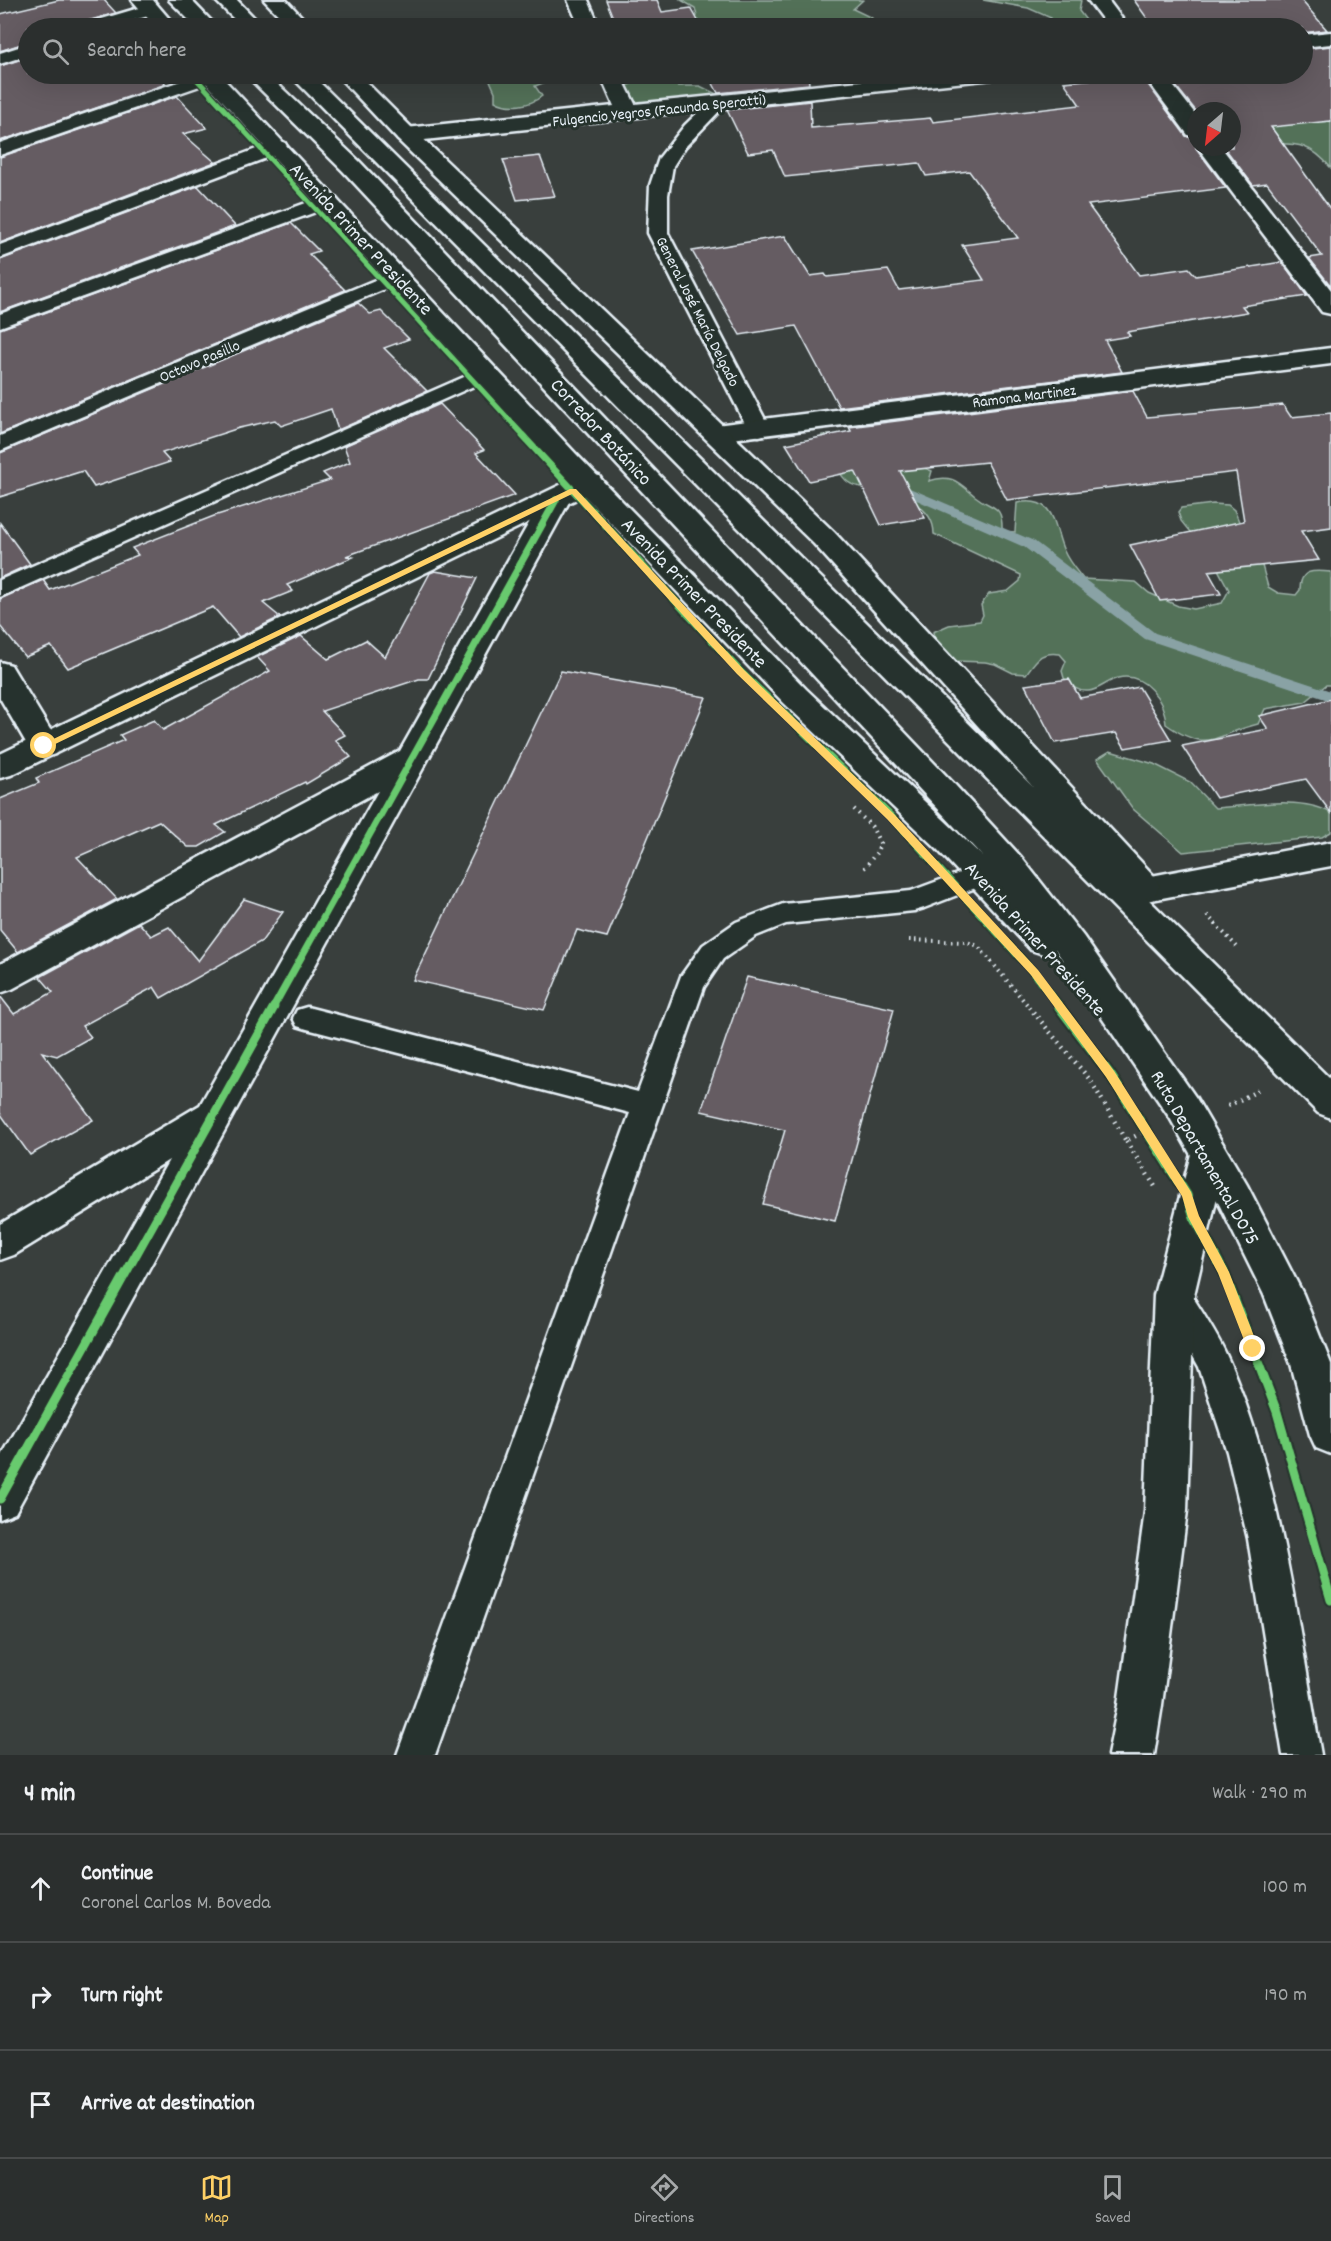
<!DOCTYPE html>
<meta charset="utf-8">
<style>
:root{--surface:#2b2f2e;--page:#373b3a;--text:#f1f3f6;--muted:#a6a9aa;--line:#474a4a;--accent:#ffd166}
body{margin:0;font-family:Dekko,sans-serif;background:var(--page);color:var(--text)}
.compass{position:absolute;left:1187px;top:102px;width:54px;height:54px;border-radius:50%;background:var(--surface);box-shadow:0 6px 24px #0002;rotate:208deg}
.stop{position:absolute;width:18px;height:18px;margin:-14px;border:4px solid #ffd166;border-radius:50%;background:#fff}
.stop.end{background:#ffd166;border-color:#fff;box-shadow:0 2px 6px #0008}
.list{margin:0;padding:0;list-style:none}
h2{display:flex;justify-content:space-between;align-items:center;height:78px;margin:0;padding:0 24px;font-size:26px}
h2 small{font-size:20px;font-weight:400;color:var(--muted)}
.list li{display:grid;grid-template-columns:39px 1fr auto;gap:18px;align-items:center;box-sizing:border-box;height:108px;padding:0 24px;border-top:2px solid var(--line)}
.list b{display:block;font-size:22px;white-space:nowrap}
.list p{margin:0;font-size:20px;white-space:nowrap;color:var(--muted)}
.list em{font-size:20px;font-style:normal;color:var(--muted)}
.icon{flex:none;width:33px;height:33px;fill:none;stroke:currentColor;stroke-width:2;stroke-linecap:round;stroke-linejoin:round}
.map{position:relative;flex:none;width:1331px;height:1755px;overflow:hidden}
.search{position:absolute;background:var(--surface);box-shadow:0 6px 24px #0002;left:18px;right:18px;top:18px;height:66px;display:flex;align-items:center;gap:15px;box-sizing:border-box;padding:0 21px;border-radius:33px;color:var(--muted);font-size:22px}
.sheet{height:402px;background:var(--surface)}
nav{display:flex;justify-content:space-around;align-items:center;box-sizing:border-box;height:84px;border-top:2px solid var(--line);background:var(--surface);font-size:16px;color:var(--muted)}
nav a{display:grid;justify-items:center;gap:3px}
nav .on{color:var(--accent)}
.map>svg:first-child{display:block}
.green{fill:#527159;stroke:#9db1a8;stroke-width:1.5}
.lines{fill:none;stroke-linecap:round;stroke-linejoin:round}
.stream{fill:#89a2a5;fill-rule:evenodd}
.building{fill:#655c62;stroke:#e8f1f8;stroke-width:1.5}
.lane-casing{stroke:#e8f1f8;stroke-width:5}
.street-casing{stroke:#e8f1f8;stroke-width:5}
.secondary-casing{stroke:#e8f1f8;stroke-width:5}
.highway-casing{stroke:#e8f1f8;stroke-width:5}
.path-far1{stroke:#e8f1f8;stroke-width:4;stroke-dasharray:1.5 4.5;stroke-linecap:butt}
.path{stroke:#e8f1f8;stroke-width:4.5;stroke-dasharray:1.5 5;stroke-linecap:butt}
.lane{fill:#26332d;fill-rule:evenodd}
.street{fill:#26332d;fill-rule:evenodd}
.secondary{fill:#26332d;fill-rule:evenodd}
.highway{fill:#26332d;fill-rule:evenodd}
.cycleway-far2-casing{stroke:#26332d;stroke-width:8}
.cycleway-far1-casing{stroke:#26332d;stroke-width:10}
.cycleway-casing{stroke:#26332d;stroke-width:13}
.cycleway-far2{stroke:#67ca6e;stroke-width:5}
.cycleway-far1{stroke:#67ca6e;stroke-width:7}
.cycleway{stroke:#67ca6e;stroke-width:9}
.route{fill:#ffd166}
.labels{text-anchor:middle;stroke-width:6;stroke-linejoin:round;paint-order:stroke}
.far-street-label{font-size:16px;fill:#e8f1f8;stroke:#26332d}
.street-label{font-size:20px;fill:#e8f1f8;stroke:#26332d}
</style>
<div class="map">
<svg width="1331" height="1755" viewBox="0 0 1331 1755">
<rect width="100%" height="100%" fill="#393f3d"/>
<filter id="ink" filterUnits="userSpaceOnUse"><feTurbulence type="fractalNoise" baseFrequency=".0167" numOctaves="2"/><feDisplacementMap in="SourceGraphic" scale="12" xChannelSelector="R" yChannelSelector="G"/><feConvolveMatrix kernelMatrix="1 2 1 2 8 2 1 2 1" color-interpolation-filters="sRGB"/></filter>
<g filter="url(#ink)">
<g class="green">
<path d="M681,0H863L853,9L872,18L875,28H689L697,16L695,8Z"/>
<path d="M983,0H1081L1079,11L1092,28H1028C1035,22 1045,24 1051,18L1028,8Z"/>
<path d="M478,74H552L556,78L535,86L542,96C530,106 509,109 495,101V92L488,76Z"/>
<path d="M632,74H669L670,79L680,82L678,86H700L729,100L654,109L629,100L623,88L635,82Z"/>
<path d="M1249,74H1296L1313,78L1331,98V168C1312,145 1299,143 1271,144L1253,77Z"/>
<path d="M901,418L950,424L919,466L932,471L929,481C952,473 959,483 975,496C992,510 1003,503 1002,531L1015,532L1017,503C1057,495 1053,527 1064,551C1068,561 1076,570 1083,579L1136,582L1149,593L1178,606L1194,609L1222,603L1229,590L1214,562L1181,521L1178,512L1181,508L1213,504L1228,505L1234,510L1248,542L1261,562L1268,587L1278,593L1296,595L1300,590C1300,569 1313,570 1331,572V685H1326L1305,702L1265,709L1258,724C1215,734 1209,755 1166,724C1165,700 1144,672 1118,678C1107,681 1098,691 1088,691C1077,692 1071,685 1064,678L1062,671L1066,661L1060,654C1041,651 1037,659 1026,674L1013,673L995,664L985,662L954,661L937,651L933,632L949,625L980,621L983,615L981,605L989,594L1008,591L1020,581L1021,575L934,534C934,504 898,495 875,489C866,487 855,488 848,482C842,478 825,453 819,445L822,435H834L840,438Z"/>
<path d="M1110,751L1154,764L1190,782L1215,808C1248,806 1301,795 1331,813V832L1322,837L1183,852L1133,809L1097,759Z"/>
</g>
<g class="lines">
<path class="stream" d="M893,481L1034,541L1155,633L1331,691V701L1145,639L1024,547L889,488L887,485Z"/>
</g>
<g class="building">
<path d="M59,0H104L116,13L84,22L81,28H28V42L0,51V14Z"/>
<path d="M606,0H657L662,12L691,8L702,28H617Z"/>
<path d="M1134,0H1301L1327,30L1302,33V28H1154Z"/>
<path d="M1331,46V121L1271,127L1331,210V286L1309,258L1322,256L1267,183L1253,185L1224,147H1232V111H1196L1166,74H1302V49Z"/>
<path d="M28,57V74H157L166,84L0,141V66Z"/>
<path d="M708,74H808L809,84L718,93Z"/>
<path d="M1141,75L1186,136L1196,139V148L1226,188L1088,205L1139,275L1189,268L1196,276L1282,262L1307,296L1242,306L1247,312L1127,332L1130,336L1105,340L1122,372L839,407L796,326L740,335L692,251L785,236L810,276L825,274L827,277L888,270L899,290L984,280L962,245L1018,238L969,171L926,176L919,163L785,177L773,150L748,153L727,110L810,101L811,128L931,118L933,122L1080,105L1064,82Z"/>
<path d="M177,96L207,128L183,134L215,162L0,243V157Z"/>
<path d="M540,156L555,196L517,200L503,160Z"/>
<path d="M198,186L235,226L0,312V260Z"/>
<path d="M291,223L319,251L309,254L345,290L0,434V329Z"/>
<path d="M358,303L370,314L381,311L409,339L384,348L427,391L338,430L331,409L281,426L275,420L239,428L162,453L170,462L94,487L83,471L0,497V453Z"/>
<path d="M1133,391L1147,417L1283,405L1291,417L1331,413V527L1301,531L1319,560L1208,571L1221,594L1160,601L1130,545L1244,521L1236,472L1007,500L987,462L900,471L925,518L881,525L855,471L809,481L786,444L851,431L849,427Z"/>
<path d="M440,404L484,450L476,453L515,495L346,556L353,557L287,585L293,591L263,603L280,617L239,637L213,607L68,668L51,646L25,657L0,626V599L43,580L50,590L138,555L132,548L214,516L330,480L323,473L350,462L344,446Z"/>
<path d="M0,523L30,564L0,578Z"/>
<path d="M435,571L477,578L428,679H419L322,711L345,735L335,740L351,757L306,784L305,782L216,825L225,832L199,847H188L159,821L77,857L117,899L18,952L0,930V799L39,783L36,778L124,740L120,735L154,720L163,730L270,671L257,657L301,636L328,659L366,640L385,657L430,573Z"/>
<path d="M561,671L706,697L607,937L577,930L544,1010L413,980Z"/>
<path d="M1069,679L1080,698L1139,687L1171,740L1125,748L1116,733L1055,743L1025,685Z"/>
<path d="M1331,699V813L1306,779L1216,798L1182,746L1268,729L1259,716Z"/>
<path d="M244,899L283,912L262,941L161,998L154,987L82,1026L91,1037L57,1056L42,1052L93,1120L30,1155L0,1113V996L14,1014L53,992L40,977L139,923L151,936L169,927L198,961Z"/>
<path d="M747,977L894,1009L835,1221L763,1204L785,1130L701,1111Z"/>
</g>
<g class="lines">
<g class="lane-casing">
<g id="lane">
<path d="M149,5L157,10L155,14L107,28H83L85,24Z"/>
<path d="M28,44V55L0,64V53Z"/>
<path d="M201,74H218L220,76L217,80L0,155V143Z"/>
<path d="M719,97L725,98L728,102L685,147L673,166L668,195V233L770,429L767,434L759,436L751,434L748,429L648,233L650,185L659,158L685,125L713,98Z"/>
<path d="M278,141L285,143L287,147L285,151L0,258V245Z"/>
<path d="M328,195L335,197L338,201L335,205L0,327V314Z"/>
<path d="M399,270L406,272L409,276L406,280L0,451V436Z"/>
<path d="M487,367L494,369L498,373L494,377L0,597V580Z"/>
<path d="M981,865L991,868L994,875L991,882L924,908L914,911L786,924L756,936L723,959L704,987L435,1755H397L630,1113L307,1029L297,1026L293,1018L297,1010L307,1007L638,1092L681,976L703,945L736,922L783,904L911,891Z"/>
<path d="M1175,1282L1186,1286C1201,1311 1218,1335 1229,1361C1281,1481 1298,1627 1321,1755H1283L1248,1539L1227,1452L1199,1367L1159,1296L1164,1286Z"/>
</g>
</g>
<g class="street-casing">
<g id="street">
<path d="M568,0H588L600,28H580Z"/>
<path d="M1088,0H1108L1129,28H1109Z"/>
<path d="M1331,32V44L1302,47V35Z"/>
<path d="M600,74H620L635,104L928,74H995L992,79L984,80L406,142L398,140L395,135L398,130L406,128L614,106Z"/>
<path d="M1143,74H1164L1196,115V137L1188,135Z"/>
<path d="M1198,147H1221L1331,290V314L1322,312Z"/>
<path d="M1331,348V364L716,441L707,439L703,433L707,427L716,425Z"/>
<path d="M556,492L566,494L570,500L15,1513L0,1519V1459L169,1160L14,1255L0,1260V1224L200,1105L378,791L12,989L0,993V964L400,751L542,500L546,494Z"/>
<path d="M0,662L11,665L60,746L55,754L44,757L33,754L28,746L0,698Z"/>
<path d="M1331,842V866L1146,901L1134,898L1129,889L1134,880L1146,877Z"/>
</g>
</g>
<g class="secondary-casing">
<g id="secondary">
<path d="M589,474L599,476L603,482L599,488L11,775L0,778V754L579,476Z"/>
<path d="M1209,1139L1222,1143L1227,1154L1194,1295L1187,1511L1162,1705L1154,1755H1108L1118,1705L1145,1511L1154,1295L1191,1154L1196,1143Z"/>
</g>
</g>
<g class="highway-casing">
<g id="highway">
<path d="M132,0H153L177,28H156Z"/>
<path d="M169,0H191L218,28H197Z"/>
<path d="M215,0H237L264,28H243Z"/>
<path d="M264,0H286L312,28H291Z"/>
<path d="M198,74H219L577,455L806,689L982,856L343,171L245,74H267L359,161L955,785L1021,857L1083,936L1196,1098L1247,1185L1303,1294L1331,1364V1454L1316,1448L1310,1435L1291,1364L1264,1295L1220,1206L1170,1118L1055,949L1043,954L1031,950L937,849L784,703L557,467Z"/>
<path d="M289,74H311L1033,787L814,544L398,140L336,74H358L414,130L834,532L1155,877L1160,886L1155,895L1146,897L1331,1080V1118L1318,1113Z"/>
</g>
</g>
<g class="path-far1">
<path d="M854,809L872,827L880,843L877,852L862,871"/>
<path d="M1207,915L1239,949"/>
<path d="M909,940L967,942L978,946L1030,1008"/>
</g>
<g class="path">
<path d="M1029,1007L1091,1081L1126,1141L1149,1129"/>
<path d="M1228,1106L1259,1090"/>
<path d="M1126,1141L1156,1188"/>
</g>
<use href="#lane" class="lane"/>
<use href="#street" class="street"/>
<use href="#secondary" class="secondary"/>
<use href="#highway" class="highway"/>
<g class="cycleway-far2-casing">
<path id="cycleway-far2" d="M192,74L525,437"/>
</g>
<g class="cycleway-far1-casing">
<g id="cycleway-far1">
<path d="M523,436L741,672L891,816L1034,973L1061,1008"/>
<path d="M273,1008L556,500"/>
</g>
</g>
<g class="cycleway-casing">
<g id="cycleway">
<path d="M1059,1007L1110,1074L1187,1195L1194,1217L1224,1272L1277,1412L1331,1600"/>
<path d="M0,1499L274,1007"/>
</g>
</g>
<use href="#cycleway-far2" class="cycleway-far2"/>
<use href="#cycleway-far1" class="cycleway-far1"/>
<use href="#cycleway" class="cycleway"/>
</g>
</g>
<path class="route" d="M570,489H576L744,670L894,814L1038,970L1114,1071L1191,1192L1199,1216L1229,1272L1259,1349L1258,1353H1249L1218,1273L1188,1217L1182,1196L1106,1077L1031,975L887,819L737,674L572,494L47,748L39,746Z"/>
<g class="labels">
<g class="far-street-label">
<text transform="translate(659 109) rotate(-6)" y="6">Fulgencio Yegros (Facunda Speratti)</text>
<text transform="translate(699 311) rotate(63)" y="6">General José María Delgado</text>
<text transform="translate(199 360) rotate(-23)" y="6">Octavo Pasillo</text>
<text transform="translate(1024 395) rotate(-7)" y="6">Ramona Martinez</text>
</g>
<g class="street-label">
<text transform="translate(362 238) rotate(47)" y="7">Avenida Primer Presidente</text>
<text transform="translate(602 431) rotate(47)" y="7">Corredor Botánico</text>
<text transform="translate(695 592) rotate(46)" y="7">Avenida Primer Presidente</text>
<text transform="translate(1036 938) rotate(48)" y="7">Avenida Primer Presidente</text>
<text transform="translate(1206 1157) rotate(60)" y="7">Ruta Departamental D075</text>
</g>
</g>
</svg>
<svg class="compass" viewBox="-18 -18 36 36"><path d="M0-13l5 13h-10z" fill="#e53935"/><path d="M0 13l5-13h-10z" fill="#a6a9aa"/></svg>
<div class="stop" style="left:44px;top:746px"></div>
<div class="stop end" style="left:1253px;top:1349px"></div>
<div class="search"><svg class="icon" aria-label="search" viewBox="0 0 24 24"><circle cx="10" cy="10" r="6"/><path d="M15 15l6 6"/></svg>Search here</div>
</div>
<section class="sheet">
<h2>4 min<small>Walk · 290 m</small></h2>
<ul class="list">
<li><svg class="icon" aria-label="ahead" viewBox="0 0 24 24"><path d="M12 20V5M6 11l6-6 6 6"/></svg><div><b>Continue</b><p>Coronel Carlos M. Boveda</p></div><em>100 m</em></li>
<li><svg class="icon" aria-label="right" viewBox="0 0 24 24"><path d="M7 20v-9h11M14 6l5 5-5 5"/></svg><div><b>Turn right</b></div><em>190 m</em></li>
<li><svg class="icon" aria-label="arrive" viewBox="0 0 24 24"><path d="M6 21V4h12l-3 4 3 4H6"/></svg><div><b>Arrive at destination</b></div></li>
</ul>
</section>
<nav>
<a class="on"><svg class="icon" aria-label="map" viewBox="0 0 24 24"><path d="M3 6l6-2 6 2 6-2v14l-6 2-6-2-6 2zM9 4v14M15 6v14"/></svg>Map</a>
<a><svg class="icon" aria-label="directions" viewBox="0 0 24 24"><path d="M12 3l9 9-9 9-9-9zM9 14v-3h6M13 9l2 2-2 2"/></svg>Directions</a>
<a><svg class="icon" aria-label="saved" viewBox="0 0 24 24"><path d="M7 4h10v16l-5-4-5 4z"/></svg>Saved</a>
</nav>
